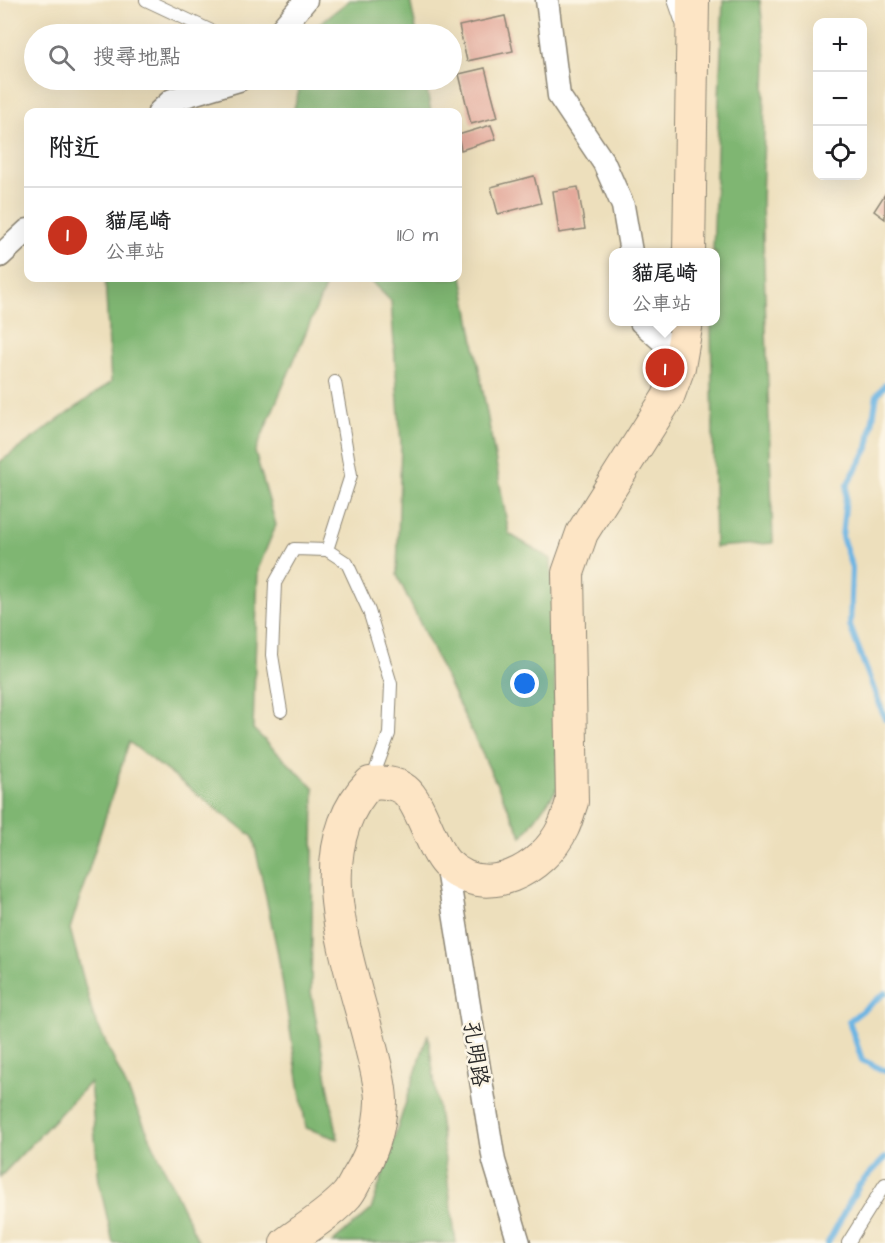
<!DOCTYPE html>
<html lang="zh-TW">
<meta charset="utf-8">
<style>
:root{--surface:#fff;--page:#f6f6f6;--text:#202124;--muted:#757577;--line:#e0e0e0;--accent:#c8321e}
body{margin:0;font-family:"Architects Daughter","LXGW WenKai TC",sans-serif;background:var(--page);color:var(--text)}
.controls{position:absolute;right:18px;top:18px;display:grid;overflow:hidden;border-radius:12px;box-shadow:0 6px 24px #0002}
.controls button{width:54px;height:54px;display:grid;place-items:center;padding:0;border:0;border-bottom:2px solid var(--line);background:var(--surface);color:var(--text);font:30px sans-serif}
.you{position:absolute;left:525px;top:684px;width:21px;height:21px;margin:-15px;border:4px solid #fff;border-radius:50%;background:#1a73e8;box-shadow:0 0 0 9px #1a73e833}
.badge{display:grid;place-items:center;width:39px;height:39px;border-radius:50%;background:var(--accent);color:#fff;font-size:20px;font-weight:700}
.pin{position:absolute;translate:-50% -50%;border:3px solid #fff;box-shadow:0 2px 6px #0006}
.popup{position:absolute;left:609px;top:248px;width:111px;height:78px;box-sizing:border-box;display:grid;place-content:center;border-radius:12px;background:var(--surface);filter:drop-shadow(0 2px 4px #0005);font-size:20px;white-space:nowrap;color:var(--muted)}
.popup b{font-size:22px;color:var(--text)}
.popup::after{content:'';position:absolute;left:50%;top:100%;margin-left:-12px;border:12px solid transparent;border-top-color:var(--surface)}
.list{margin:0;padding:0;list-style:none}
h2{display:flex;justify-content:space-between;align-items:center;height:78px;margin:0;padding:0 24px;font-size:26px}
h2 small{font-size:20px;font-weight:400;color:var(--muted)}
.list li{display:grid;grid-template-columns:39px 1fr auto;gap:18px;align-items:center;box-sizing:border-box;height:96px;padding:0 24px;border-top:2px solid var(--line)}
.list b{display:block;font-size:22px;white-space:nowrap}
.list p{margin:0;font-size:20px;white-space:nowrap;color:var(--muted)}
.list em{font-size:20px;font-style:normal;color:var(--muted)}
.icon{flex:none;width:33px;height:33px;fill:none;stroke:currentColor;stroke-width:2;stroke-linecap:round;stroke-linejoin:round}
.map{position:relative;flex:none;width:885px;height:1243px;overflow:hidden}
.search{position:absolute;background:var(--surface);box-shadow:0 6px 24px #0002;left:24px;top:24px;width:438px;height:66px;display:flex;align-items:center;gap:15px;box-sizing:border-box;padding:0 21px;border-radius:33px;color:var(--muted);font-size:22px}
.panel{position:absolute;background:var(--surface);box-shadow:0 6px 24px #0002;left:24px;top:108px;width:438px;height:174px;border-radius:12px}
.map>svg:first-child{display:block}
.forest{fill:#7fb672;stroke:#55704e;stroke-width:1.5}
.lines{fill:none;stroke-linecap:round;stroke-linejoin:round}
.stream{stroke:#6ab4e3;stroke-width:6}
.building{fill:#e4aa9c}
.service-casing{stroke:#8c8574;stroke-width:14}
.minor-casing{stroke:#8c8574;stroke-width:25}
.secondary-casing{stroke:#8c8574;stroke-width:34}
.service{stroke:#fff;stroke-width:12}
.minor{stroke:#fff;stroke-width:22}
.secondary{stroke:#fde5c5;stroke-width:32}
.labels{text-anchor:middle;stroke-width:5;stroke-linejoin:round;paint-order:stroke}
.street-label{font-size:22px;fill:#2b2b2b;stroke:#fcf5e5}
</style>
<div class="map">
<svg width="885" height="1243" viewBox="0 0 885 1243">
<rect width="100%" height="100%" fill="#fcf5e5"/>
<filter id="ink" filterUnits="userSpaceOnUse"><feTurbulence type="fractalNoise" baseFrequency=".0167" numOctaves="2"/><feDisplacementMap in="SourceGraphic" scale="12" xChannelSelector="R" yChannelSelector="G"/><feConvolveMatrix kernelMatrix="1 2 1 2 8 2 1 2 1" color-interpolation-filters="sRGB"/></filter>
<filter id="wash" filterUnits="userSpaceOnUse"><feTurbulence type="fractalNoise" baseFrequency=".008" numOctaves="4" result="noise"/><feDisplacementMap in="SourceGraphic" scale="24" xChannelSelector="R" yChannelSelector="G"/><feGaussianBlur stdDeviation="1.35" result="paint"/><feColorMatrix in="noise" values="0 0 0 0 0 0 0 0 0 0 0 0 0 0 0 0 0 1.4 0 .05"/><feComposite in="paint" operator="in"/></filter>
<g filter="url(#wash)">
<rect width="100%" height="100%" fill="#eddfbc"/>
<g class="forest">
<path d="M350,0H410L417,34H312L314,28Z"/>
<path d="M723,0H760L766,58L762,204L773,543L715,547L711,322H716V252H713Z"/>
<path d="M302,80H425L431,112H293Z"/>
<path d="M458,254L509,534L551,559L558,788L522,837L397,575L401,444L391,301L368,278H458Z"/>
<path d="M105,278H329L255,452L276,525L258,569L253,729L314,788L311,992L338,1139L306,1128L277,949L253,837L129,742L70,929L93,1015L199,1243H113L99,1182L90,1082L0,1177V462L111,382Z"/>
<path d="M428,1034L456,1243H332L371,1210Z"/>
</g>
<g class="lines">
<g class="stream">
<path d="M885,385L877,395L868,448L847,485L842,537L852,568L850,626L885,719"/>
<path d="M885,993L849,1021L862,1060L885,1071"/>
<path d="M828,1243L859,1185L885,1158"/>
</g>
</g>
<g id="blocks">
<g class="building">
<path d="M505,16L513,51L467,61L459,26Z"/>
<path d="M485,68L498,117L471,124L459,74Z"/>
<path d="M491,125L496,139L461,150L458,135Z"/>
<path d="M534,176L541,203L498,214L491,187Z"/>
<path d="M578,187L585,229L559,233L553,191Z"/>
<path d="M885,194V219L874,211Z"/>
</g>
</g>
</g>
<g filter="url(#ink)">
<use href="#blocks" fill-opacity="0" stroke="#8c8574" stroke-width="1.5"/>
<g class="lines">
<g class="service-casing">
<g id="service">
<path d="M146,0L218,34"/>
<path d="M674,0L682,23"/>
<path d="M327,550L351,475L335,382"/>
<path d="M281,711L272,655L275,583L294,549L327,550L347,563L369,611L391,684L389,734L371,782"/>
<path d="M848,1243L885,1184"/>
</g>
</g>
<g class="minor-casing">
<g id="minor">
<path d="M547,0L559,96L604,163L623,206L631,252"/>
<path d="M277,34L306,0"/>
<path d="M159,112L172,100L239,80"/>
<path d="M0,256L28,230"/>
<path d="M641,322L681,358"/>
<path d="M446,863L494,1161L519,1243"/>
</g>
</g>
<g class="secondary-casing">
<g id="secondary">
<path d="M689,252L693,0"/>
<path d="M286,1243C306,1228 331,1213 347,1195C352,1189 355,1181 359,1175C373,1152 380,1128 381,1102C381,1083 374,1061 370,1043C350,963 304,850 370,783C383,782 394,782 405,790C421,803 431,847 446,863C485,902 543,870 563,828C567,820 569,810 572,802L568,573L582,533L668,397L679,367L687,322"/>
</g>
</g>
<use href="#service" class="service"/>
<use href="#minor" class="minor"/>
<use href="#secondary" class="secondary"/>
</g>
</g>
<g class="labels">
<g class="street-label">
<text transform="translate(477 1054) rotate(81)" y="8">孔明路</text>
</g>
</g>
</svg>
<div class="controls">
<button>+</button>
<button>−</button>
<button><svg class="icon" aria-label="locate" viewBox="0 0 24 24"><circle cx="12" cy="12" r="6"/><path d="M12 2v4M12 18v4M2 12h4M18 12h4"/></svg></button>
</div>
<div class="you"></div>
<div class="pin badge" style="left:665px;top:368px">1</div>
<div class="popup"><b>貓尾崎</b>公車站</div>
<div class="search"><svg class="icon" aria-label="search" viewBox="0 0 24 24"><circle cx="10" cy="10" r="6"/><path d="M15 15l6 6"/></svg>搜尋地點</div>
<section class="panel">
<h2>附近<small></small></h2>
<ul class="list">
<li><span class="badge">1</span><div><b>貓尾崎</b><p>公車站</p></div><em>110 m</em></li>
</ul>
</section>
</div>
